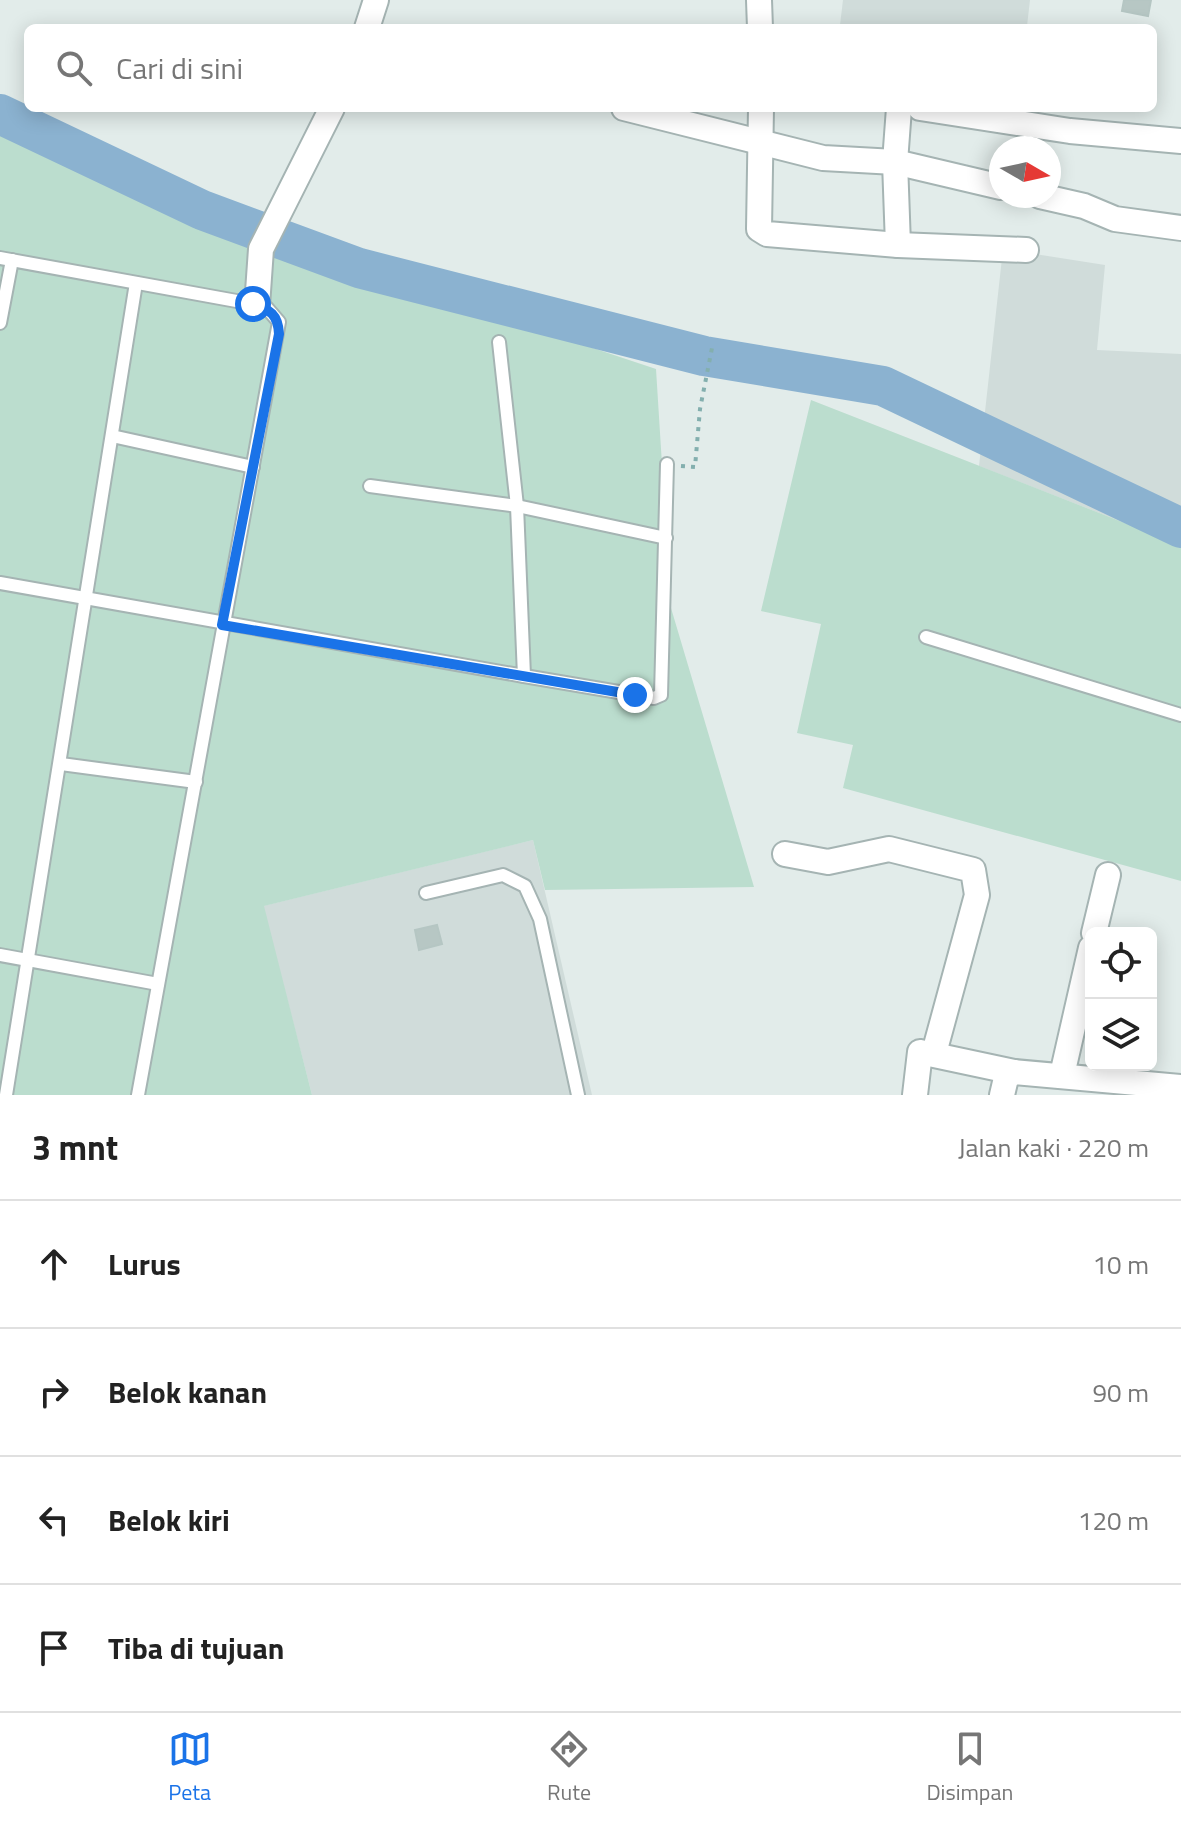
<!DOCTYPE html>
<html lang="id">
<meta charset="utf-8">
<style>
:root{--surface:#fff;--page:#f2f2f2;--text:#222;--muted:#767676;--line:#e0e0e0;--accent:#1a73e8}
body{margin:0;font-family:"Titillium Web",sans-serif;background:var(--page);color:var(--text)}
.controls{position:absolute;right:24px;bottom:24px;display:grid;overflow:hidden;border-radius:12px;box-shadow:0 4px 20px #0003}
.controls button{width:72px;height:72px;display:grid;place-items:center;padding:0;border:0;border-bottom:2px solid var(--line);background:var(--surface);color:var(--text);font:40px sans-serif}
.compass{position:absolute;left:989px;top:136px;width:72px;height:72px;border-radius:50%;background:var(--surface);box-shadow:0 4px 20px #0003;rotate:99deg}
.stop{position:absolute;width:24px;height:24px;margin:-18px;border:6px solid #1a73e8;border-radius:50%;background:#fff}
.stop.end{background:#1a73e8;border-color:#fff;box-shadow:0 2px 8px #0008}
.list{margin:0;padding:0;list-style:none}
h2{display:flex;justify-content:space-between;align-items:center;height:104px;margin:0;padding:0 32px;font-size:34px}
h2 small{font-size:26px;font-weight:400;color:var(--muted)}
.list li{display:grid;grid-template-columns:52px 1fr auto;gap:24px;align-items:center;box-sizing:border-box;height:128px;padding:0 32px;border-top:2px solid var(--line)}
.list b{display:block;font-size:30px;white-space:nowrap}
.list em{font-size:26px;font-style:normal;color:var(--muted)}
.icon{flex:none;width:44px;height:44px;fill:none;stroke:currentColor;stroke-width:2;stroke-linecap:round;stroke-linejoin:round}
.map{position:relative;flex:none;width:1181px;height:1095px;overflow:hidden}
.search{position:absolute;background:var(--surface);box-shadow:0 4px 20px #0003;left:24px;right:24px;top:24px;height:88px;display:flex;align-items:center;gap:20px;box-sizing:border-box;padding:0 28px;border-radius:12px;color:var(--muted);font-size:30px}
.sheet{height:616px;background:var(--surface)}
nav{display:flex;justify-content:space-around;align-items:center;box-sizing:border-box;height:112px;border-top:2px solid var(--line);background:var(--surface);font-size:22px;color:var(--muted)}
nav a{display:grid;justify-items:center;gap:4px}
nav .on{color:var(--accent)}
.map>svg:first-child{display:block}
.built{fill:#d0dcda}
.green{fill:#bbddce}
.lines{fill:none;stroke-linecap:round;stroke-linejoin:round}
.river{stroke:#8bb2d0;stroke-width:40}
.building{fill:#b7c7c4;stroke:#b5c6c3;stroke-width:2}
.service-casing{stroke:#a5b4b3;stroke-width:16}
.minor-casing{stroke:#a5b4b3;stroke-width:28}
.path{stroke:#83afae;stroke-width:4;stroke-dasharray:4 6;stroke-linecap:butt}
.service{stroke:#fff;stroke-width:12}
.minor{stroke:#fff;stroke-width:24}
.route{stroke:#1a73e8;stroke-width:10}
</style>
<div class="map">
<svg width="1181" height="1095" viewBox="0 0 1181 1095">
<rect width="100%" height="100%" fill="#e2ecea"/>
<g class="built">
<path d="M843,0H1030L1027,26L840,25Z"/>
<path d="M1003,249L1105,265L1097,350L1181,354V545L979,466Z"/>
<path d="M533,840L592,1095H312L263,906Z"/>
</g>
<g class="green">
<path d="M0,134L335,262L656,369L671,608L754,887L545,890L533,840L264,906L312,1095H0Z"/>
<path d="M811,400L1181,545V881L843,788L853,745L797,733L821,624L761,611Z"/>
</g>
<g class="lines">
<path class="river" d="M0,114L202,210L359,268L704,356L883,386L1181,528"/>
</g>
<g class="building">
<path d="M1124,0H1151L1148,16L1122,11Z"/>
<path d="M437,925L442,944L419,950L415,930Z"/>
</g>
<g class="lines">
<g class="service-casing">
<g id="service">
<path d="M0,258L253,304L266,307L279,322L138,1095"/>
<path d="M0,323L12,260"/>
<path d="M112,436L253,467"/>
<path d="M370,486L517,506L666,538"/>
<path d="M0,583L524,676L517,506L499,342"/>
<path d="M926,637L1181,715"/>
<path d="M524,676L654,698L661,695L667,464"/>
<path d="M61,764L196,782"/>
<path d="M426,893L503,875L525,886L540,919L578,1095"/>
<path d="M0,955L158,984"/>
<path d="M6,1095L136,283"/>
</g>
</g>
<g class="minor-casing">
<g id="minor">
<path d="M759,0L760,28"/>
<path d="M367,28L376,0"/>
<path d="M624,108L823,158L895,162L1001,187"/>
<path d="M761,108L759,229L767,234L898,245L1026,250"/>
<path d="M920,108L1070,131L1181,141"/>
<path d="M1040,196L1084,206L1115,219L1181,228"/>
<path d="M898,245L895,162L899,108"/>
<path d="M257,306L261,249L332,108"/>
<path d="M785,854L828,862L889,849L973,870L977,895L934,1053"/>
<path d="M1094,933L1108,875"/>
<path d="M1062,1075L1091,948"/>
<path d="M915,1095L920,1052L1014,1072"/>
<path d="M1002,1095L1006,1078L1014,1072L1181,1087"/>
</g>
</g>
<path class="path" d="M681,466L695,467L700,409L713,343"/>
<use href="#service" class="service"/>
<use href="#minor" class="minor"/>
</g>
<g class="lines">
<path class="route" d="M253,304C270,310 278,314 279,334L222,625L635,695"/>
</g>
</svg>
<div class="controls">
<button><svg class="icon" aria-label="locate" viewBox="0 0 24 24"><circle cx="12" cy="12" r="6"/><path d="M12 2v4M12 18v4M2 12h4M18 12h4"/></svg></button>
<button><svg class="icon" aria-label="layers" viewBox="0 0 24 24"><path d="M12 4l9 5-9 5-9-5zM3 14l9 5 9-5"/></svg></button>
</div>
<svg class="compass" viewBox="-18 -18 36 36"><path d="M0-13l5 13h-10z" fill="#e53935"/><path d="M0 13l5-13h-10z" fill="#767676"/></svg>
<div class="stop" style="left:253px;top:304px"></div>
<div class="stop end" style="left:635px;top:695px"></div>
<div class="search"><svg class="icon" aria-label="search" viewBox="0 0 24 24"><circle cx="10" cy="10" r="6"/><path d="M15 15l6 6"/></svg>Cari di sini</div>
</div>
<section class="sheet">
<h2>3 mnt<small>Jalan kaki · 220 m</small></h2>
<ul class="list">
<li><svg class="icon" aria-label="ahead" viewBox="0 0 24 24"><path d="M12 20V5M6 11l6-6 6 6"/></svg><div><b>Lurus</b></div><em>10 m</em></li>
<li><svg class="icon" aria-label="right" viewBox="0 0 24 24"><path d="M7 20v-9h11M14 6l5 5-5 5"/></svg><div><b>Belok kanan</b></div><em>90 m</em></li>
<li><svg class="icon" aria-label="left" viewBox="0 0 24 24"><path d="M17 20v-9H6M10 6l-5 5 5 5"/></svg><div><b>Belok kiri</b></div><em>120 m</em></li>
<li><svg class="icon" aria-label="arrive" viewBox="0 0 24 24"><path d="M6 21V4h12l-3 4 3 4H6"/></svg><div><b>Tiba di tujuan</b></div></li>
</ul>
</section>
<nav>
<a class="on"><svg class="icon" aria-label="map" viewBox="0 0 24 24"><path d="M3 6l6-2 6 2 6-2v14l-6 2-6-2-6 2zM9 4v14M15 6v14"/></svg>Peta</a>
<a><svg class="icon" aria-label="directions" viewBox="0 0 24 24"><path d="M12 3l9 9-9 9-9-9zM9 14v-3h6M13 9l2 2-2 2"/></svg>Rute</a>
<a><svg class="icon" aria-label="saved" viewBox="0 0 24 24"><path d="M7 4h10v16l-5-4-5 4z"/></svg>Disimpan</a>
</nav>
